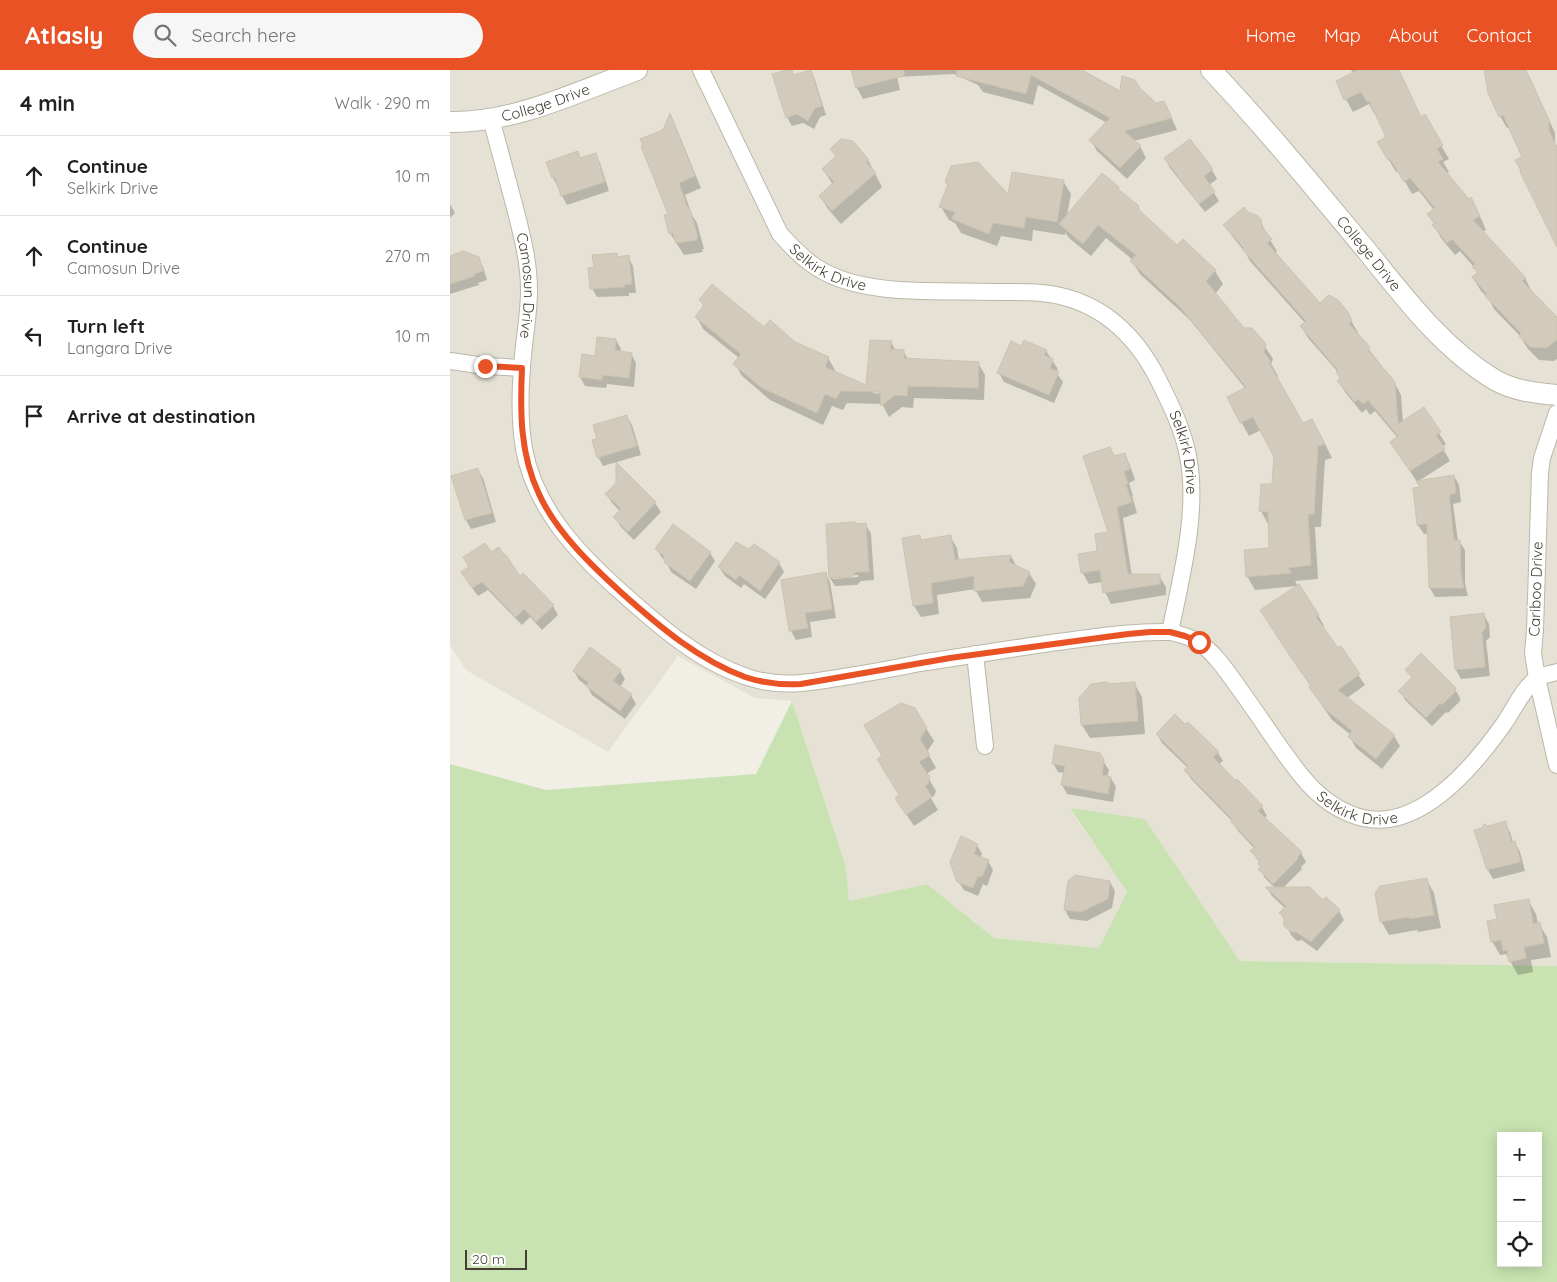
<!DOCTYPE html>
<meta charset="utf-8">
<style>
:root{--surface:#fff;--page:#f6f6f6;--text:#202124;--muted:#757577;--line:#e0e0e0;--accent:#e95225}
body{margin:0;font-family:Quicksand,sans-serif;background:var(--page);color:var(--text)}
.controls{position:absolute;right:15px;bottom:15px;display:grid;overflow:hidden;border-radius:0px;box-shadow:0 2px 12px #0003}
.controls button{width:45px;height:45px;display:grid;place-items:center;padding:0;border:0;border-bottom:1px solid var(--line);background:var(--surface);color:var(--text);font:25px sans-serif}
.scale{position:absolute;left:15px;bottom:12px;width:62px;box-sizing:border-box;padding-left:5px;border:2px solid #433f35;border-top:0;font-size:14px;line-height:18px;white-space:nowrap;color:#433f35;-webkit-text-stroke:4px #fff;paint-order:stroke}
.stop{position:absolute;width:15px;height:15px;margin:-11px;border:4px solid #e95225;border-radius:50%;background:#fff}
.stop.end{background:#e95225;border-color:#fff;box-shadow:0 1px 5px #0008}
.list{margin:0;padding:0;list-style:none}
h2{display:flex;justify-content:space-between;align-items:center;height:65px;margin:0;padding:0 20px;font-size:21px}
h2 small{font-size:16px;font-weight:400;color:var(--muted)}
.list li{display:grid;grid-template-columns:32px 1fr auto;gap:15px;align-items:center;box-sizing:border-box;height:80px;padding:0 20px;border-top:1px solid var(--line)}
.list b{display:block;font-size:19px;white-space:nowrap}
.list p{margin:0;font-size:16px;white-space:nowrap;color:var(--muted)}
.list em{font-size:16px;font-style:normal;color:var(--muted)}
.icon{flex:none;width:28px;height:28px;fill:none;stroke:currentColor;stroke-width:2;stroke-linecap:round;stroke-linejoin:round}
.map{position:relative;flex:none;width:1107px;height:1212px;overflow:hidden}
header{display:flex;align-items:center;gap:30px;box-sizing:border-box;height:70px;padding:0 25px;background:var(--accent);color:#fff}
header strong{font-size:24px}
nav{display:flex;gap:28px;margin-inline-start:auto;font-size:18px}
.search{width:350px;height:45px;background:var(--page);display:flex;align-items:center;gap:12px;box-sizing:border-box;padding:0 18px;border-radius:28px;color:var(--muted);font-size:19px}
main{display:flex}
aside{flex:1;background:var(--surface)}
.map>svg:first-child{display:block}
.residential{fill:#e5e1d4}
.green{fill:#c8e3b1;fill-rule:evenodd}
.shadow{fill:#0003;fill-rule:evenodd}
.building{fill:#d2cbbc;stroke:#ccc3b0}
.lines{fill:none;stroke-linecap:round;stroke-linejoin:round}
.minor-casing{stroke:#bcb7a9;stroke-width:18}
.tertiary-casing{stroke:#bcb7a9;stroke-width:22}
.minor{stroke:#fff;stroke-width:16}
.tertiary{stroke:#fff;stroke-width:20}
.route{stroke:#e95225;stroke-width:6}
.labels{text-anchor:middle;stroke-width:4;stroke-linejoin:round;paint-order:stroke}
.street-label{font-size:15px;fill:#433f35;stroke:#fff}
</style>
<header>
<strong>Atlasly</strong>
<div class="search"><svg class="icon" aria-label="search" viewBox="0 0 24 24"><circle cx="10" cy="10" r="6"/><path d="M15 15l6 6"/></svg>Search here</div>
<nav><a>Home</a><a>Map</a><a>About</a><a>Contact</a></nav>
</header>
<main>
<aside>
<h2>4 min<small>Walk · 290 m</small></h2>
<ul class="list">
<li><svg class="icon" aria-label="ahead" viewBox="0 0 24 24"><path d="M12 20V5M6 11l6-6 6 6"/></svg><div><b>Continue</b><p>Selkirk Drive</p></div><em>10 m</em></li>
<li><svg class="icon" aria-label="ahead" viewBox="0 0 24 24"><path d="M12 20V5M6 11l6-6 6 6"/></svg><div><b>Continue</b><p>Camosun Drive</p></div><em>270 m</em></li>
<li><svg class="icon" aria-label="left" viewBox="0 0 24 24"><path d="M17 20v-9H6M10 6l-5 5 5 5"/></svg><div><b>Turn left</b><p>Langara Drive</p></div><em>10 m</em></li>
<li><svg class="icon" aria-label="arrive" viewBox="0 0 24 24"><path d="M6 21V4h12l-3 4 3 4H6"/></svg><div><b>Arrive at destination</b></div></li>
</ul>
</aside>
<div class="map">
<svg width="1107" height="1212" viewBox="0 0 1107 1212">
<rect width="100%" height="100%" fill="#f1efe5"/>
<path class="residential" d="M0,0H1107V896L790,891L695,749L620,739L677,822L649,878L544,868L477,814L399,831L396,797L342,631L305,628L228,586L158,682L16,600L0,575Z"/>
<path class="green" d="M342,631L396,797L399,831L477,814L544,868L649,878L677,822L620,738L695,749L790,891L1107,896V1212H0V694L96,720L306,704ZM1051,1066H1088V1193H1051Z"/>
<g class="shadow">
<path d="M341,0L344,6L360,1L365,10L376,45L370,47L364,59L353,53L342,56L337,47Z"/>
<path d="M403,0H630L671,23L689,18L706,34L720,44L727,60L684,71L690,76L696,88L677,109L647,81L641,70L657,53L588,15L583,35L533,22L528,15L504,4L447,7L450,20L413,29L407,18Z"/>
<path d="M901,0H943L957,17L971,48L974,46L999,89L993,92L999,102L996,104L1028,142L1036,160L1032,162L1075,208L1082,222L1104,246H1107V289L1104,291L1089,290L1078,279L1070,266L1044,239L1039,229L1031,221L1023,208L1028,204L1024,197L1010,181L1005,185L991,168L979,144L984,140L969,121L962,124L949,101L946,102L929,73L938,67L927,44L925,45L919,34L903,42L896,29L904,4Z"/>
<path d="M1035,0H1076L1105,63V74L1074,88L1060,57L1057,58L1050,46Z"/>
<path d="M220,46L226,57L251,118L235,125L242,145L247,153L254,179H252L253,182L234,185L220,163L214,61Z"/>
<path d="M739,71L762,100L767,109L759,115L769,131L755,142L720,98L715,89Z"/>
<path d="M382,79L418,90L432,117L391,154L378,139L370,126L383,115L373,99L387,87Z"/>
<path d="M145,85L150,93L159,121L117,135L112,126L109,116L108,117L103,108L98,92L131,89Z"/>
<path d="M613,111L621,124L617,146L668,118L671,123L688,137L693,146L727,177L733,171L765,201L773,214L765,224L793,259L814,275L823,289L821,294L828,306L826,308L853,355L870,364L882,388L875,390L871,457H865L868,509L845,511L848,516L805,520L797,506L820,479L818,454L811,441L823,416L825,387L811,360L799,366L778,328L795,318L740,250L690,204L682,191L683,190L656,168L641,186L619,168L615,162V165L583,160L582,171L551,166L547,176L511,163L505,153L499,150L491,137L498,116L496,112L559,127Z"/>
<path d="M0,134L5,143L0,148Z"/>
<path d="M798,143L810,150L817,165L827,181L825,183L870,235L897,243L908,263L907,264L944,312L951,325L953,353L973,339L996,374L992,377L1000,391L967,412L948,383V368L925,341L920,345L916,339L912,343L895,322L889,311L891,309L888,302L858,268L851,256L855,253L800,191L795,182L782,166L775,155Z"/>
<path d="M166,184L168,188L178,187L183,196L186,223H179V226L147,227L142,218L145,198Z"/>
<path d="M0,187L28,188L33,197L37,210L28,213L29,215L0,224Z"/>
<path d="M250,230L378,288L385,300L384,303L417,317L441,272L446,281H453L458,289L528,293L535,305L534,330L464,328L463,338L452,337L439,347L432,334L397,333L393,340L382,336L373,355L320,330L292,306L285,294L289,288L253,259L247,247L254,237ZM423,321H436V324L423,323Z"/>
<path d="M166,270L171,279L170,282L181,284L186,293L184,317L157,314L156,318L135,316L130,307L146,287Z"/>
<path d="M572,277L596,281L608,299L606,302L613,312L604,333L554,312L549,303Z"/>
<path d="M177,347L182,355L191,385L153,396L148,387L149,370Z"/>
<path d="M660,378L665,387L674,384L680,395L685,410L679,413L683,426H682L687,443L673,448L682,506H709L716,517V525L661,534L655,522L653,512L639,514L632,502L649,483L660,463Z"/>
<path d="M167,395L205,433L211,442L184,470L170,456L165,447L170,441L162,433L157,424L167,413Z"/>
<path d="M27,399L33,408L46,452L21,459L16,450Z"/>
<path d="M1004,406L1009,415L1011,432L1003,434L1008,471H1009L1015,480V513L1018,526L985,527L980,518L979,463L974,464L968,455Z"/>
<path d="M407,455H416L421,464L424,510L411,511L407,515L385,516L380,508ZM408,505V507L383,509V506Z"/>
<path d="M469,466L472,471L500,466L507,478L509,491L561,486L567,497L579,503L586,514L580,528L532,532L525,519L487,525L489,544L471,547L464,536Z"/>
<path d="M207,479L260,483L265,491L246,519L221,502L216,491L212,488Z"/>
<path d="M41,484L103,536L108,545L92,560L80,547L72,555L38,520L28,526L18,512Z"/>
<path d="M329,493L334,502L315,529L294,514L291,518L275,506L269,497Z"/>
<path d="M375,503L380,512L386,548L360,552L362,567L346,570L341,561L333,511Z"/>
<path d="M868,545L874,556L872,557L887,580L890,578L915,615L897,628L944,666L950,676L932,699L906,678L900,667L901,665L882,650L867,628L861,617L818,551Z"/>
<path d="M1034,545L1039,554L1040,567L1036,571L1040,606L1011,609L1006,600Z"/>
<path d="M957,600L1005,619L1010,628V631L998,643L996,642L982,656L955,630L950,621L962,609Z"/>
<path d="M124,601H170L175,609L170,617L181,625L186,634L175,649L142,625L137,616L129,610Z"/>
<path d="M684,613L692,627L695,664L640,668L632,655Z"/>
<path d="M464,639L484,671L477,682L486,698L476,704L486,721L484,726L481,728L488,740L464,756L454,741L451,726L434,687Z"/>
<path d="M707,664L768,683L773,691L768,695L786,713L787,711L812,737L817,746L814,748L851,783L856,792L851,797L852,799L833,818L874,832L876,829L889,841L894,850L867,881L852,870L847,871L841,865L831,843L835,838L822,826L817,818H825L815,808L810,800L812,798L810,793L802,782L805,779L788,761L782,751L741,709L736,700L738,698L712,673Z"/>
<path d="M653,691L659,700L657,708H661L666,717L663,732L617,724L612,715L615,703L608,702L603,693Z"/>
<path d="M1055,753L1060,762L1063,773H1065L1070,782L1075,801L1043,809L1038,800L1026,760Z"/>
<path d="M527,775L532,784L530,788L538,791L543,800L537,816L533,814L528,826L514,820L508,811Z"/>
<path d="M976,809L984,823L991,858L968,862L967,860L939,865L931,851Z"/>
<path d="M660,812L665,821L662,838L637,851L620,849L615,840Z"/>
<path d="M1078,830L1086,844L1088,854H1089L1097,867L1101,887L1081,890L1083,902L1068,905L1056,884L1050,885L1042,871L1048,850Z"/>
</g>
<g class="building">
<path d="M336,0H342L343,5L361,0L372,36L365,38L358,51L347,44L336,48L322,4Z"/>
<path d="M401,0H454V6L406,18Z"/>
<path d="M507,0H632L670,21L672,6L685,10L690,18L706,33L714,31L722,48L674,61L691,76L670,98L639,70L660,48L581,5L576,24L506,6Z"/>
<path d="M908,0H949L971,47L975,44L993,75L987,79L993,89L988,92L1019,129L1021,127L1030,146L1023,150L1076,208L1072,211L1107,247V270L1096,278L1080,277L1069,266L1071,263L1035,226L1037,224L1022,207L1028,202L1022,197L1025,194L1002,169L997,173L982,155L984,153L977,144L985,138L960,108L954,112L940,89L938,90L927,72L936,67L919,31L917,32L911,22L894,30L886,11Z"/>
<path d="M1034,0H1076L1099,50V61L1107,77V177L1070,102L1071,101L1065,90L1072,87L1053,45L1049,47L1038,23Z"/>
<path d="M220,43L245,106L229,113L236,134L240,140L248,167H246L247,170L226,173L223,163L219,164L214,145L218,144L191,76L193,75L190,69L213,60Z"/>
<path d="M391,69L403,71L419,90L416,92L426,103L382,141L369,126L384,112L372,99L386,86L380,79Z"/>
<path d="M740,69L763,99L754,106L765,122L749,134L714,88Z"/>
<path d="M128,81L130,88L146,83L155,112L111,126L105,107L102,108L96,92Z"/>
<path d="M528,92L558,124L562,102L614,110L607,152L576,147L574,158L543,153L539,164L502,149L505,142L489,137L498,114L495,112L501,96Z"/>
<path d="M652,103L669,117L668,119L689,136L688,139L727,175L733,169L766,200L756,211L794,258H802L816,274L814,282L821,292L819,293L853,353L862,349L875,374L868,376L864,444H858L861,495L838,498L842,503L796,507L794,480L819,478L818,442L809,441L811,414H822L824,387L803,347L790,353L777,327L796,317L730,237L680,191L686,185L648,155L633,174L609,154Z"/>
<path d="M794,137L798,142L808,146L811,149L812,157L822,169L817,173L870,233L879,225L888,230L898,242L902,251L899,254L920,277L917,279L945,312L948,354L974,337L991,362L986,365L995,379L960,401L940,372L948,366L918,330L913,334L908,329L905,332L887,311L890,308L886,302L888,300L850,256L856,251L792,179L794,178L773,155Z"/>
<path d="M13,181L29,187L33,201L24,204L25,206L0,214V186Z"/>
<path d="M167,183V187L179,185L182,214L174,215L175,217L140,219L138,198L144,197L142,185Z"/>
<path d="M262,214L314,257L320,250L345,272L379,287L375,297L416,315L420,270L442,271L440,279L454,280V288L529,292L528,318L458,316L457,326L445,325L431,336L430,322L391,321L386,329L375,324L367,343L312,318L283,294L291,284L245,247L254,235L249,230Z"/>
<path d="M147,267L166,269L165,280L182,283L179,308L152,305V310L129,307L132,284L145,286Z"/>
<path d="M574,270L597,280L594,285L603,289L600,298L609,302L599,325L547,303L561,271L571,276Z"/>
<path d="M177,345L187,376L147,388L142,370L147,369L143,355Z"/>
<path d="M660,377L664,386L675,383L680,399L674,401L678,414L676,415L682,432L667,437L678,504H710V514L653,523L650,500L631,503L628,484L647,481L645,464L658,462L633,386Z"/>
<path d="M166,392L206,432L178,462L163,447L171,439L155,424L166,413Z"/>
<path d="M28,398L42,443L15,450L1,406Z"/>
<path d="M1004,405L1006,423L999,425L1004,470H1010L1011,503L1014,518H979L977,454L967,455L963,418L970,417L966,411Z"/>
<path d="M405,452L407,454L416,453L419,502H406L402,507L379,508L376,454Z"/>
<path d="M223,454L261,482L240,511L215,493L213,485L205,479Z"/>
<path d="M470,465L471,470L501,465L505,490L561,485L559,492L580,502L573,516L524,521V506L481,513L483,533L463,536L452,468Z"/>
<path d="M286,472L299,479L304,474L330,492L310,521L289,505L286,510L268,497Z"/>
<path d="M35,473L41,482L49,477L53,484L56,485L70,506L73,503L104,535L86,552L74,539L66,547L32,512L22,518L11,502L19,497L13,487Z"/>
<path d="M376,502L382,539L355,543L358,558L339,561L331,510Z"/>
<path d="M849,514L869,545L866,547L888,578L891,576L910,604L888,620L945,665L926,689L898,667L902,661L875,639L859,617L861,616L840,586L810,540Z"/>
<path d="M1034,543L1036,558L1032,562L1035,597L1005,600L1000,547Z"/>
<path d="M140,577L171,600L163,611L182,624L170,641L136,616L138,612L123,601Z"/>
<path d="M971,583L1006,618L1005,620L1006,621L992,635L990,633L976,648L948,621L962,607L955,600Z"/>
<path d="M657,612L658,614L685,612L688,651L631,655L629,628L641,614Z"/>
<path d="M451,633L465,638L477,658L470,669L480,685L469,692L480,707L478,714L475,716L482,727L456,745L445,728L449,725L427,689L432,686L414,655Z"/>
<path d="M725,644L735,654L738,652L769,682L763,687L786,711L787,709L813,736L808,741L852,782L847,788L848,789L823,814L808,799L811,797L808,794L810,791L800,781L805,777L781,752L783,750L734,700L738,696L706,664Z"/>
<path d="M605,675L650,683L654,690L652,705L661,707L658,724L611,715L615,696L602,694Z"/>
<path d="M1056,751L1061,772L1065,771L1071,792L1037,800L1024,760L1032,758L1034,754L1038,756Z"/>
<path d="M511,766L528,774L524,784L539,790L532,807L528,806L523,818L507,812L500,792Z"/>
<path d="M625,805L660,811L658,829L631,842L614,840L618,811Z"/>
<path d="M977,808L984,845L959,849V847L930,852L925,823L930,816Z"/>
<path d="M815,817H860L873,830L876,827L890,840L861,872L846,862H841L834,856V847L829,843L836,836Z"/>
<path d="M1079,829L1083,854L1090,852L1094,873L1074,877L1076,888L1059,892L1057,880L1053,881L1051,870L1041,872L1037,851L1047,849L1044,835Z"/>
</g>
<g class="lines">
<g class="minor-casing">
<g id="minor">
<path id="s1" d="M251,0L330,164C341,176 352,188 366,197C390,213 421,218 449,220C482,222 514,221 547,222C565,222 582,221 600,224C651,232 685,264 708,309C720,333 733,359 738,386C749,441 731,508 720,562C730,564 740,567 748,572C764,582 775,599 786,614C799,632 812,651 825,670C848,703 871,738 913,748C970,761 1024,696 1053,655C1064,640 1071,621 1086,609C1090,605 1101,604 1107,602"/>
<path id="s2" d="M41,49C49,77 56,105 64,134C71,162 79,190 79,220C79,242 75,264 73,285C70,316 69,349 74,379C85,438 127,483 170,521C208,555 248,591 297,607C332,619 364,612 400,606C423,602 446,598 470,593C513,586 557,580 600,573C640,568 680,561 720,562"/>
<path d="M0,291L35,296L72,298"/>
<path d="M1107,343L1092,388L1090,403L1085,560L1083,583L1087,608L1107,695"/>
<path d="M525,584L535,676"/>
</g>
</g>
<g class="tertiary-casing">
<g id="tertiary">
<path id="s3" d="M761,0C816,58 866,120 917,181C954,227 993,279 1045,310C1065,321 1085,323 1107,325"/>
<path id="s4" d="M0,52C65,53 127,22 187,0"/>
</g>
</g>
<use href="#minor" class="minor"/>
<use href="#tertiary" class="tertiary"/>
</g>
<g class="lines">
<path class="route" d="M35,296L72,298C70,342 70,384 89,424C106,462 143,497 174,525C210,557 249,590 295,607C313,613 332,615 351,614L500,588L678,564L700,562H720L735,566L749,572"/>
</g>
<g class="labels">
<g class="street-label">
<text dy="5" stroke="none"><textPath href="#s4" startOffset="98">College Drive</textPath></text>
<text dy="5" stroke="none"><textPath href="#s3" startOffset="242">College Drive</textPath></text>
<text dy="5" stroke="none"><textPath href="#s1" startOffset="242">Selkirk Drive</textPath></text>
<text dy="5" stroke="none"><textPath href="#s2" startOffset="171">Camosun Drive</textPath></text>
<text dy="5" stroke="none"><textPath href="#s1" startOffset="691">Selkirk Drive</textPath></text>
<text transform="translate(1086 519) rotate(-88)" y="5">Cariboo Drive</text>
<text dy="5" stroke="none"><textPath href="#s1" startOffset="1141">Selkirk Drive</textPath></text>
</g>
</g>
</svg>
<div class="controls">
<button>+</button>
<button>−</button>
<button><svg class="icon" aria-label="locate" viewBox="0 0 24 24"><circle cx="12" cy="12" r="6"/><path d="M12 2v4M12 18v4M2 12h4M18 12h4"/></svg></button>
</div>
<div class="scale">20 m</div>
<div class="stop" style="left:749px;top:572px"></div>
<div class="stop end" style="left:35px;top:296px"></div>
</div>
</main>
